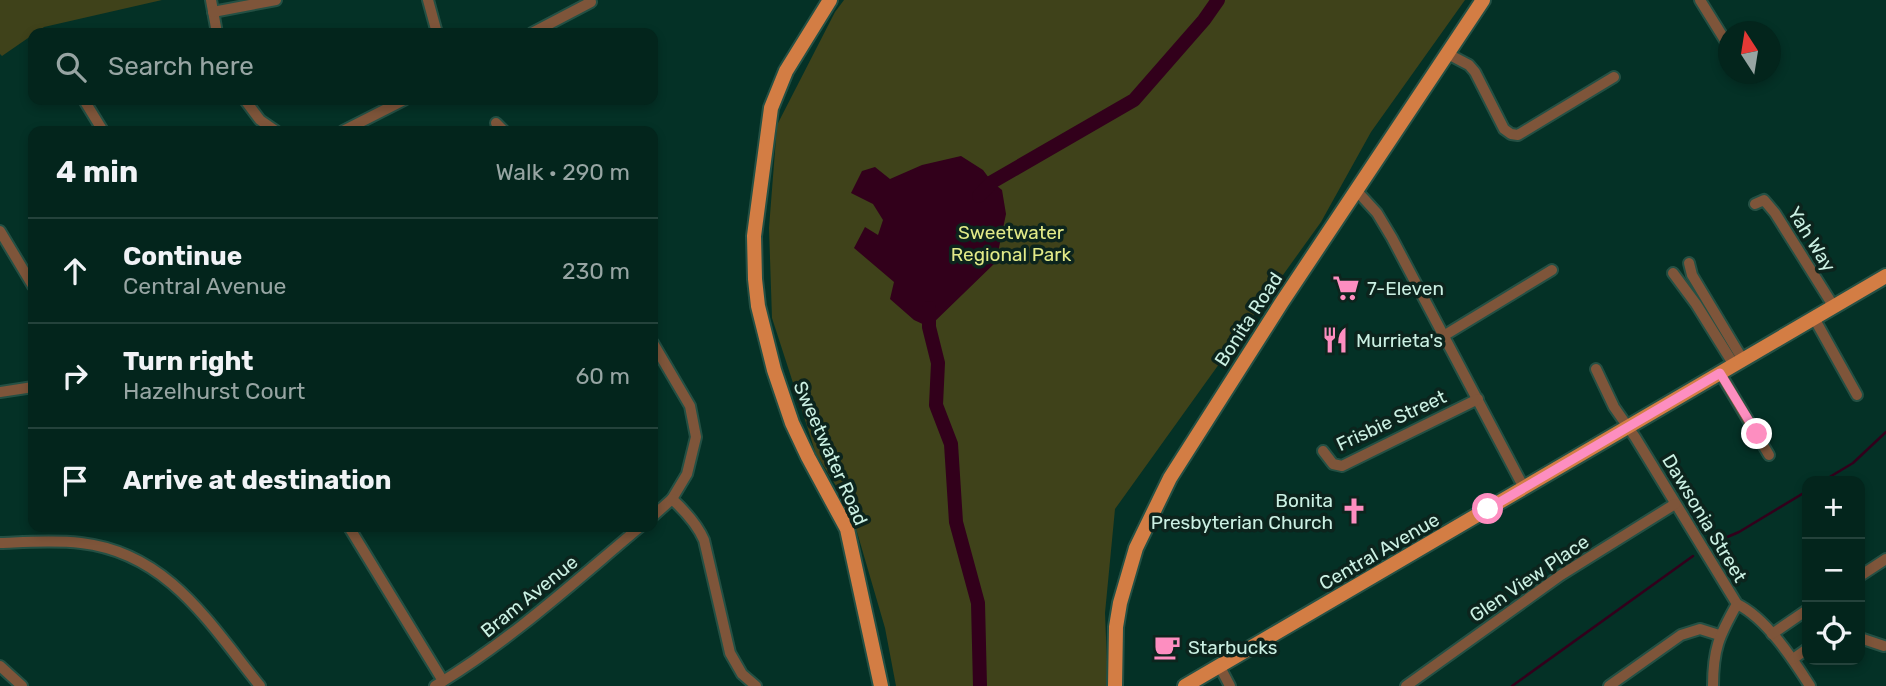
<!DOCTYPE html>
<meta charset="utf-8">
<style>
:root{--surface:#03251c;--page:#113129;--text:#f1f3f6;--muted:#97a5a3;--line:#24423b}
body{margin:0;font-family:Rubik,sans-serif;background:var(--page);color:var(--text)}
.controls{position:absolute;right:21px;bottom:21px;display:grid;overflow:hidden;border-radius:14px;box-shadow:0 4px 10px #0003}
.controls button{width:63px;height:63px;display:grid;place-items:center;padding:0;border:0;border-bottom:2px solid var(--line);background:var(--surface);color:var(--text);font:35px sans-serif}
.compass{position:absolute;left:1718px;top:21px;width:63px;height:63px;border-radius:50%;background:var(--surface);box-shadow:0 4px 10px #0003;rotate:348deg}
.stop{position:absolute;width:21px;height:21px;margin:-16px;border:5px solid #fd8ec0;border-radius:50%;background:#fff}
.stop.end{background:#fd8ec0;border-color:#fff;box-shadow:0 2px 7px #0008}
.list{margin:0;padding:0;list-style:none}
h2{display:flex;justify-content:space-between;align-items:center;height:91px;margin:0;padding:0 28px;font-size:30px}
h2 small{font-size:23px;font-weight:400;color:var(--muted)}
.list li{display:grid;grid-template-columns:46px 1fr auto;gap:21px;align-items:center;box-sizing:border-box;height:105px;padding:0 28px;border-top:2px solid var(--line)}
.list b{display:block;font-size:26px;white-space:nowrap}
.list p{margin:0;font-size:23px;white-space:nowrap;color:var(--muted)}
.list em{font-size:23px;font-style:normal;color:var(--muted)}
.icon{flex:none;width:38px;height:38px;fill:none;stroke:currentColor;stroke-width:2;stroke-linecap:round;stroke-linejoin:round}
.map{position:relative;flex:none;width:1886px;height:686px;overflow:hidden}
.search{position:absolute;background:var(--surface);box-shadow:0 4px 10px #0003;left:28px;top:28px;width:630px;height:77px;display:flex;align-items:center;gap:18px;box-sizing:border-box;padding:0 24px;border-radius:14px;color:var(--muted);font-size:26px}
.panel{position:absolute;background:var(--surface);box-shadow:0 4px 10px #0003;left:28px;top:126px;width:630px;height:406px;border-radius:14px}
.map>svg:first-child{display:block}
.green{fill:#3f421a}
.water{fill:#32001b}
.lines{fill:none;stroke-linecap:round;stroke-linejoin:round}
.stream{stroke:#32001b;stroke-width:2.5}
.river{stroke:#32001b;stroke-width:14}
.minor-casing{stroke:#245044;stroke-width:14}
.major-casing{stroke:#245044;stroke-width:18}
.minor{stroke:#7e553a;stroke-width:10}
.major{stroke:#d37d44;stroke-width:14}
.route{stroke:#fd8ec0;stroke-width:9}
.labels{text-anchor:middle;stroke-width:7;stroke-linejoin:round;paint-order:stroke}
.park-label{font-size:19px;fill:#e2ea88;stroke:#0c241d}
.street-label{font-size:19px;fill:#cbf0e3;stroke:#0c241d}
.poi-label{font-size:19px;fill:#cbf0e3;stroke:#0c241d;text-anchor:start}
</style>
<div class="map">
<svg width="1886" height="686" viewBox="0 0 1886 686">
<rect width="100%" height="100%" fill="#043126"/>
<g class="green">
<path d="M0,0H162L44,27L2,56L0,54Z"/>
<path d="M844,0H1465L1371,132L1321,222L1115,509L1105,613L1108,686H896L885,628L850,508L816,454L772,318L769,228L777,125L835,12Z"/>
</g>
<path class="water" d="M961,156L983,170L992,182L1002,190L1006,214L996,262L929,327L914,320L890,299L894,282L854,248L865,227L878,235L883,220L873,204L851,193L862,171L875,167L890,179L922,165Z"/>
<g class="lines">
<g class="stream">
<path d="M1823,481L1853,463L1886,432"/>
<path d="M1718,541L1739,532L1807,491"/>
<path d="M1512,686L1693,556"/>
</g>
<g class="river">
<path d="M979,196L992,182L1134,100L1204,20L1218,0"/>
<path d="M929,308V327L938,363L936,405L951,444L956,522L978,603L980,686"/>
</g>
<g class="minor-casing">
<g id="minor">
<path d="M211,0L217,33"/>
<path d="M428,0L437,33"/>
<path d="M1700,0L1728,45"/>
<path d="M213,12L276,0"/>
<path d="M532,33L591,2"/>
<path d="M1448,54L1469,65L1475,72L1504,129L1511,134L1518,135L1614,77"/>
<path d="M84,100L103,131"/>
<path d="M245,100L260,120L276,131"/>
<path d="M496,123L504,131"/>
<path d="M343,131L404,100"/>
<path d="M1356,190L1377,213L1392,238L1524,488"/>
<path d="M1755,204L1764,200L1775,213L1834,307"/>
<path d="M0,231L33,286"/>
<path d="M1689,263L1692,275L1743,360"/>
<path d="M1673,273L1696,304L1734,365"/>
<path d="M1814,318L1857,395"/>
<path d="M1445,335L1552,270"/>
<path d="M653,343L690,406L696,437L687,474L672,499L653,516"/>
<path d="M1596,369L1614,407L1635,437L1737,604C1766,618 1793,659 1810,686"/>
<path d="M1720,373L1769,455"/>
<path d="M0,392L33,387"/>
<path d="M1323,451L1333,464L1342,466L1478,399"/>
<path d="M672,499C685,511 697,524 704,540L730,653L742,674L756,686"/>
<path d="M349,527L443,681"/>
<path d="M0,543C27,542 54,540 81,543C168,553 209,623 260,686"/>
<path d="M1860,576L1886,559"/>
<path d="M1772,634L1807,610"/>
<path d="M1860,638L1884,646"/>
<path d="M1793,659L1807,649"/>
<path d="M0,666L22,686"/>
<path d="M1220,667L1230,686"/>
<path d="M435,686C510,641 573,583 640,527"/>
<path d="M1406,686L1561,575L1675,504"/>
<path d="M1609,686L1681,635L1700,629L1719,635"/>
<path d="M1713,686C1713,649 1719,636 1737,604"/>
</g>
</g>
<g class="major-casing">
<g id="major">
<path d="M830,0L786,71L771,108L754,236L755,279L758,306L774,370L792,423L808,457L847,529L881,686"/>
<path d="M1115,686L1116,627L1120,603L1136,548L1170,478L1282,302L1483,0"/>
<path d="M1185,686L1886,276"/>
</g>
</g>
<use href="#minor" class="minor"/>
<use href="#major" class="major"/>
</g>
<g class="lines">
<path class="route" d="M1488,509L1720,373L1757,434"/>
</g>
<defs>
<g id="supermarket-bare" transform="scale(2.1)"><path d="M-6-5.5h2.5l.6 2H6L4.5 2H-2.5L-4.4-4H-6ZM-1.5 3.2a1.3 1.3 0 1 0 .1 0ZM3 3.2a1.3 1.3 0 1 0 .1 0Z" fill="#fd8ec0" stroke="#0c241d" stroke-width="2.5" paint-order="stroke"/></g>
<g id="restaurant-bare" transform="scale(2.1)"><path d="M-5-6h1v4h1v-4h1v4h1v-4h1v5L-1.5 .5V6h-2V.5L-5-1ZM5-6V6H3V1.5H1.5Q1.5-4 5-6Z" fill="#fd8ec0" stroke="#0c241d" stroke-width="2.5" paint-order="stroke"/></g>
<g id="church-bare" transform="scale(2.1)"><path d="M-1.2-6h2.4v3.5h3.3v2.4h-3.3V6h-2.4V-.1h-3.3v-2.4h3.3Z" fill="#fd8ec0" stroke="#0c241d" stroke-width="2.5" paint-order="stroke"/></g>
<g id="cafe-bare" transform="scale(2.1)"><path d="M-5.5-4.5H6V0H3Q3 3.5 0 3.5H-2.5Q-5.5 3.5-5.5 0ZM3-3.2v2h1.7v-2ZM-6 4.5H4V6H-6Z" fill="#fd8ec0" stroke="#0c241d" stroke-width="2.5" paint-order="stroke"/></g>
</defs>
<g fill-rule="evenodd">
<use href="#supermarket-bare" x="1346" y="288"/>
<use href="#restaurant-bare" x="1335" y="340"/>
<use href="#church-bare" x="1354" y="511"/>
<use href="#cafe-bare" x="1167" y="647"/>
</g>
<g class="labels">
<g class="park-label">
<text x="1011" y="239">Sweetwater<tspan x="1011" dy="22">Regional Park</tspan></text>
</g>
<g class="street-label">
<text transform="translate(1812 239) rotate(58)" y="7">Yah Way</text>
<text transform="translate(1248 319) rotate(-57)" y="7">Bonita Road</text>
<text transform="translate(1391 420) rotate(-25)" y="7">Frisbie Street</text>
<text transform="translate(831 453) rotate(66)" y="7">Sweetwater Road</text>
<text transform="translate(1705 518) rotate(59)" y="7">Dawsonia Street</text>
<text transform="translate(1379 551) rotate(-30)" y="7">Central Avenue</text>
<text transform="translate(1529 578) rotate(-34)" y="7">Glen View Place</text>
<text transform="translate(529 596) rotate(-39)" y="7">Bram Avenue</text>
</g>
<g class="poi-label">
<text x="1367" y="295">7-Eleven</text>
<text x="1356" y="347">Murrieta's</text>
<text x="1333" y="507" text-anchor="end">Bonita<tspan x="1333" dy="22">Presbyterian Church</tspan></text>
<text x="1188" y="654">Starbucks</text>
</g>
</g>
</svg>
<div class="controls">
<button>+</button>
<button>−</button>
<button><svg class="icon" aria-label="locate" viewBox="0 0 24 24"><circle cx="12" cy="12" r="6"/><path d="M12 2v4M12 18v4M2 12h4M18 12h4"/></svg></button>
</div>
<svg class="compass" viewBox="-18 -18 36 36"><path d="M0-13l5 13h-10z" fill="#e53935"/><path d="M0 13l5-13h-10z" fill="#97a5a3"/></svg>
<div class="stop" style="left:1488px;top:509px"></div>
<div class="stop end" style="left:1757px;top:434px"></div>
<div class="search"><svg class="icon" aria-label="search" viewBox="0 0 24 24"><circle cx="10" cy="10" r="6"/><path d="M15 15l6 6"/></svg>Search here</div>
<section class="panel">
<h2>4 min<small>Walk · 290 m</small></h2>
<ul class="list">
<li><svg class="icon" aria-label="ahead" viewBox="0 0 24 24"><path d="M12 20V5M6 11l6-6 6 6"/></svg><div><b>Continue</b><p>Central Avenue</p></div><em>230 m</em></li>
<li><svg class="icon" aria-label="right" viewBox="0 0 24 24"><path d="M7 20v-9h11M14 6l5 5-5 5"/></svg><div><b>Turn right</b><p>Hazelhurst Court</p></div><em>60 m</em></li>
<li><svg class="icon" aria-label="arrive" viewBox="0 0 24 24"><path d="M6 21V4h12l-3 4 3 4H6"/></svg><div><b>Arrive at destination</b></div></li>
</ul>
</section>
</div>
